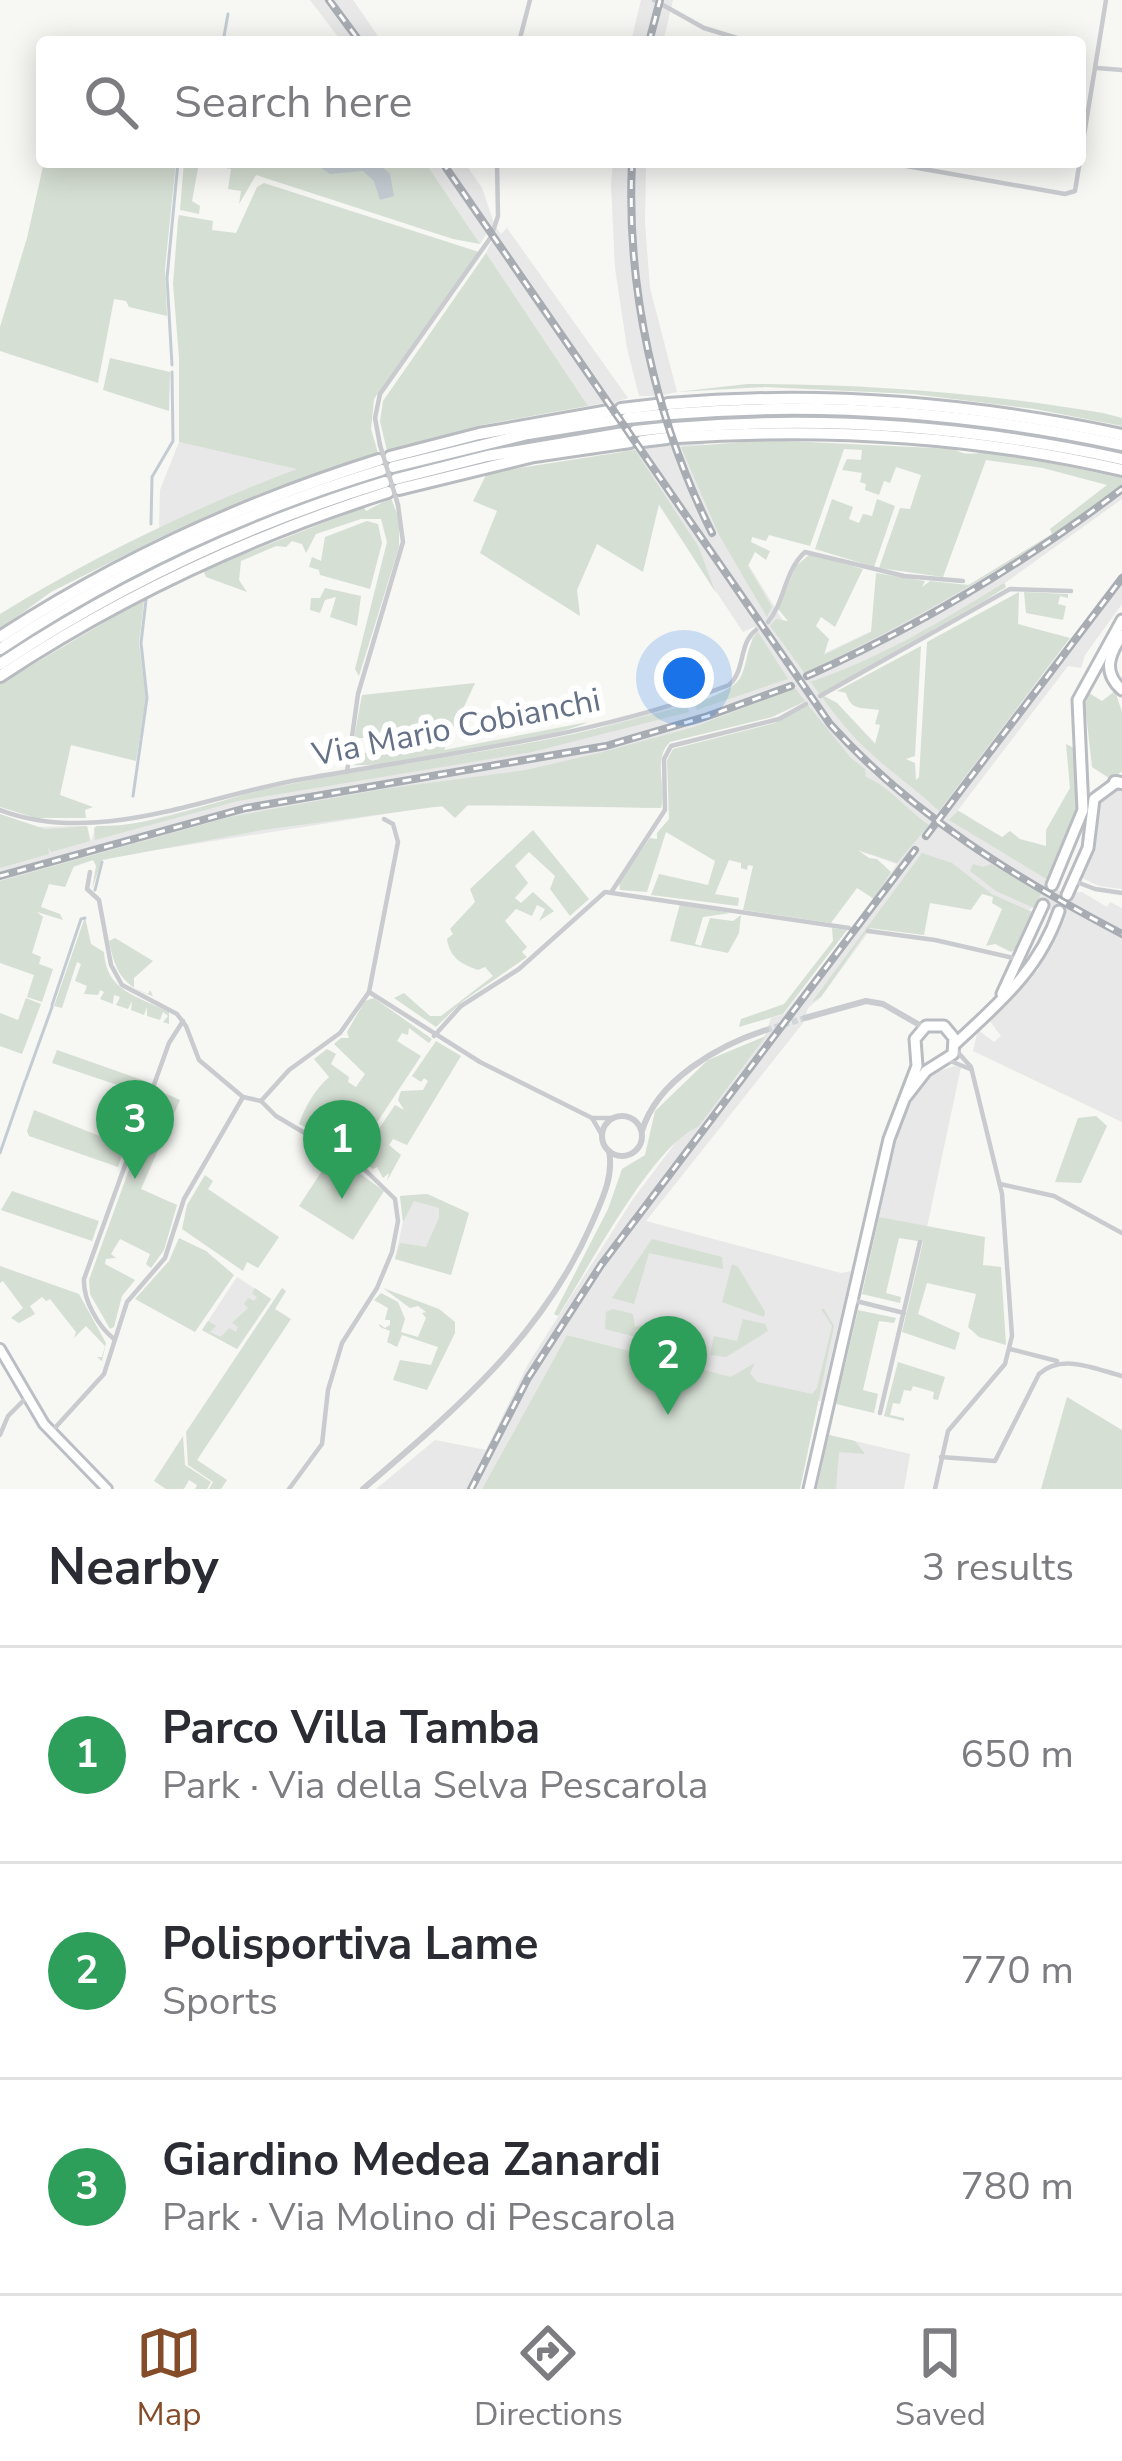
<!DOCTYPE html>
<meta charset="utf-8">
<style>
:root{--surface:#fff;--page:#f7f7f7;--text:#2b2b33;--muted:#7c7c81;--line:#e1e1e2;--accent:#844c28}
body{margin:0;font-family:"Nunito Sans",sans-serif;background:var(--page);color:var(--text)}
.you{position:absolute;left:684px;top:678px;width:42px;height:42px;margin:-30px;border:9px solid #fff;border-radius:50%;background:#1a73e8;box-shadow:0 0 0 18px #1a73e833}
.badge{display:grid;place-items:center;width:78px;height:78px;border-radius:50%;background:var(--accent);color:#fff;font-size:39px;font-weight:700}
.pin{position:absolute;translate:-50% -99px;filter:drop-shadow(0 3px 6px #0008)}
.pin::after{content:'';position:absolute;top:63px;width:42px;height:36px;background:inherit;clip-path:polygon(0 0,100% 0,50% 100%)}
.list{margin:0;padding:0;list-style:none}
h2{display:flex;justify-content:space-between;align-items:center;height:156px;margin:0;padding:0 48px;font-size:51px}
h2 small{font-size:39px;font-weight:400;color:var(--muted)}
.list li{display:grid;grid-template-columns:78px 1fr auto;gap:36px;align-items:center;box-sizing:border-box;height:216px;padding:0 48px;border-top:3px solid var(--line)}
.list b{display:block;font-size:45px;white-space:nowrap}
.list p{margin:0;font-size:39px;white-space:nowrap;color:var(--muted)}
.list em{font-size:39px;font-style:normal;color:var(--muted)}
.icon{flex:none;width:66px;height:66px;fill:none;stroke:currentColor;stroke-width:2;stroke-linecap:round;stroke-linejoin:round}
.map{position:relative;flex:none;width:1122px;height:1489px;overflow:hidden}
.search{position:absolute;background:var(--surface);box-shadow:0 6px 30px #0003;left:36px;right:36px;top:36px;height:132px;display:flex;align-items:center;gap:30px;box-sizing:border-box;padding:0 42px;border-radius:12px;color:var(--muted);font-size:45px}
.sheet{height:804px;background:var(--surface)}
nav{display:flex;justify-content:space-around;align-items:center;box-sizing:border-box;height:168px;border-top:3px solid var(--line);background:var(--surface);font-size:33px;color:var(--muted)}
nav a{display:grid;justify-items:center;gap:6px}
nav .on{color:var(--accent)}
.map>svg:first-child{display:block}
.built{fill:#e7e8e7}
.green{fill:#d6dfd4}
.water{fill:#c4ccd3}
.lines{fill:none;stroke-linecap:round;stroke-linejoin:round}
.stream{stroke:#c4ccd3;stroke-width:3}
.tertiary-tunnel{stroke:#d2d6d9;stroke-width:6;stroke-dasharray:6 3;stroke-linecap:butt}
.secondary-casing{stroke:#bbbec4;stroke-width:14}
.primary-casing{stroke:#b9bcc1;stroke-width:15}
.motorway-casing{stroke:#b8bbbf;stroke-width:16}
.minor{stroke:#c9cbcf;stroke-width:4.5}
.tertiary{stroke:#c9cbcf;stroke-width:6}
.secondary{stroke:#fff;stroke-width:8}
.primary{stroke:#fff;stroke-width:9}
.motorway{stroke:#fff;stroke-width:10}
.rail-casing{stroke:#a8acb3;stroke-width:8}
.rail{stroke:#fff;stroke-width:3;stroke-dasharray:9;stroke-linecap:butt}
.minor-bridge{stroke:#c9cbcf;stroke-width:4.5}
.labels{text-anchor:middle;stroke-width:12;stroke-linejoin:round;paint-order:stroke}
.street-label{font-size:33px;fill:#647187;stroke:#fff}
</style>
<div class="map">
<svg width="1122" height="1489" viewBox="0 0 1122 1489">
<rect width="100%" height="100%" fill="#f7f7f4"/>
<g class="built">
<path d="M310,0H353L382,42H342Z"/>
<path d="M641,0H673L663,42H631Z"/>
<path d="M425,162H464L482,188L495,226L501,234L507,228L628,398L615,402L646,448L670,445L654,396H639L627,348L615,268L611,184L613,162H646L645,223L650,288L677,392L663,395L679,444L704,443L711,486L738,548L808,661L965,587L1052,534L1050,529L1122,484V499L1005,583L1006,587L820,694L837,703L908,778L941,806L1122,572V604L1085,655L1081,668L1068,666L958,810L1051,868L1047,883L1063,893L1082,892L1107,907L1110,902L1122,908V1122L973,1051L978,1030L994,1042L1001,1036L989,1020L1038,970L1060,926L1062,912L1052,914L1048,906L1038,902L1029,910L919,863L821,997L808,1008L803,1023L646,1221L841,1273L851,1271L821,1401L567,1335L482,1489H376L435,1440L486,1450L528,1364L633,1199L679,1138L698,1126L763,1040L771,1018L784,1014L851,930L897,864L833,842L862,807L800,711L805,702L772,717L672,740L664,745L658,752L652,808L530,804L430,807L93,860L0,895V816L29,827L87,826L91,841L97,826H126L277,787L563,738L699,699L703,708L776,683L751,638L758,631L754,627L743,632L622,450L636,448L605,403L588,406L486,253L492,240L487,233L480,244Z"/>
<path d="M179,442L300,468L159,529L160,490Z"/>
<path d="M1122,786V889L1099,886L1082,878L1095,845L1099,801Z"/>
<path d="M954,1066L961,1067L927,1227L879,1217L898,1134L912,1101L929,1075Z"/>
<path d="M427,1194L469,1213L451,1275L395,1259L403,1222L400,1196Z"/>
<path d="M237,1277L271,1299L237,1349L202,1330Z"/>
<path d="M829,1435L910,1454L904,1489H817Z"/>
</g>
<g class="green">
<path d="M44,162H176L165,268L167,316L129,307L126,301L114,299L98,383L0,351V327L27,238Z"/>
<path d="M184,162H425L480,244L453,239L256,175L239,204L241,191L228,189L231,169L199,163L192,201L200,206L199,214L180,210Z"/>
<path d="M264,183L479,252L374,399L371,429L378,453L258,495L161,537L51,592L0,629V614C94,556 194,508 297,469L179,442V358L173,284L178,220L179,215L213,221L212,230L236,233L257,187Z"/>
<path d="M486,253L588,406L482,425L387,451L380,421L383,401Z"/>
<path d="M110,358L170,372L169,411L103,390Z"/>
<path d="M747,384C867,384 985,393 1103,413L1122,418V426L1035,409L913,394L764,387L677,392Z"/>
<path d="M766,440L954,449C966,457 975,452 989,453C1034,459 1078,468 1122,478V484C1026,559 916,619 806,673L810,682C879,659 942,621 1004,583L1006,587L987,599L820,694L837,703L875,744L880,725L875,724L879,710C863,707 851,712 846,693L837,691L921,646L915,756L906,759L915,763L916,780L919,777L927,642L1019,592L1018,624L1070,638L939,811C911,784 875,762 848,730C819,696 797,661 770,626L776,619L788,621L778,609L796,566L810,554L863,569L835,627L821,617L816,626L829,639L824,655L871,632L876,573L925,581L922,587L930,581L969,585L1052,534L1050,529L1107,485L1043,468L986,460L943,577L879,568L900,508L910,509L921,475L896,467L890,483L884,481L879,495L865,490L866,484L860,482L862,473L842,470L847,459L861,460L862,450L844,449L810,546L769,535L766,541L752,537L751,542L770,551L766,560L755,552L748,566L772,607L767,617L719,535L681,447Z"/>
<path d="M635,450L698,546L716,593L659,504L643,572L597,544L577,590L580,616L480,553L497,511L473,501L487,473Z"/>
<path d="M391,498L399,519V547L359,676L355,669L387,542L381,519H361L316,534L306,553L302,544L292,541L286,547L276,546L241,561L239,580L247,592L206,577L203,570L359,509L364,507L366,511Z"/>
<path d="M832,499L853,507L849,519L859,523L863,514L872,516L877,499L895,506L874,567L815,549Z"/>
<path d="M367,521L378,524L382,543L370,589L320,575L319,570L309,567L312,557L321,561L325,537Z"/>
<path d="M325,588L361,596L357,626L330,617L336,597L325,600L320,613L310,610L311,598H320Z"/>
<path d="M1024,592L1068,594V598L1060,596L1058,604L1066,606L1063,620L1026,613Z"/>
<path d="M149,596L144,601L139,643L146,698L136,761L71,745L60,795L93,807L85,810L86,818H36L0,807V684Z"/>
<path d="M758,632L788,679L697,710L694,704L687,706L689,712L532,752L238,801L95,840L94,828L97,826C156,827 217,799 275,787C395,762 517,751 635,719C665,710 704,704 731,687C750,676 743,647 758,632Z"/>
<path d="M475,683L444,750L588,722C559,737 386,769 353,765L354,747L364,753L379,751L387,744L381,738H354L362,695Z"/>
<path d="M795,688L805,701L772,717L670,742C652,760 667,785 661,808L468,805L455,818L442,806L262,830L102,860L92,889L96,866L93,860L74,866L65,887L49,884L41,907L60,914L63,920L37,912L43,917L32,953L41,957L39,964L53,969L42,1002L27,997L34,975L0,963V881L230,817L383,789L526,770L599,753L694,727Z"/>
<path d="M1115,691L1122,712V772L1109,778L1092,767L1085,704L1089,693L1102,701Z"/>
<path d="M808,705L851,758L865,769L866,777C890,787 908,811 929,825L897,863L858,850L869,858L877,859L891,872L874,899L857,888L831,923L743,910L753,866L748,865L747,870L741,868V863L729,860L715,894L739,898L738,906L651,895L659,874L708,885L715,861L666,832L647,892L620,890L619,882L650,838L657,839V833L669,819L667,760L673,749L775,723Z"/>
<path d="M1066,744L1074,748L1078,784L1076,814L1048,880L949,820L958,811L1002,837L1010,831L1020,839L1046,846V830L1070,788Z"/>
<path d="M0,814L45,829L87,826L90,841L51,852L48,847L49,854L0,868Z"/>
<path d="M533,830L589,899L570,916L550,889L555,876L529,852L515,866L528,883L515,898L521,903L533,892L554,911L539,921L545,909L537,905L532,916L516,909L505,921L527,947L522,952L527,957L463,1001L436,1027L394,998L404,993L430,1016H441L493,976L485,967L478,970C461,964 450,958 447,939L453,934L450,929L475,902L470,889Z"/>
<path d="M922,853L952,863L992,894L1033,912L1017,948L1011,952L995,944L986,946L1002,909L992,903L993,897L982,894L971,910L930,903L924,935L869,928L821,997L812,1002Z"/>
<path d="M973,864L983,867L991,864L1037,891L1041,894L1034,908L996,891L970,871Z"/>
<path d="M680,904L731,913L703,917L695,944L701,946L710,918L733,921L741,915L739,933L728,953L670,941Z"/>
<path d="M85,917L91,944L104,952C106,992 138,996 169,1012V1024L163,1022L168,1016L163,1012L160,1020L147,1016V1007L144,1015L131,1010L132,1001L128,1009L116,1005L120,997L114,995L113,1004L100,999L104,992L100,990L98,995L84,994L87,986L75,981L81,964L77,962L62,1008L54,1006Z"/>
<path d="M832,928L847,930L783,1014L739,1027L741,1019L784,1004L833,941Z"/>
<path d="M115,938L153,961L134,978V988L148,994L150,990L153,996C123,987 115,971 109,941Z"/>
<path d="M26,998L41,1004L22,1054L0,1046V1013L18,1020Z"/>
<path d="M374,998L432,1039L429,1043L409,1028L408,1035L402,1033L397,1041L421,1056L370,1133L362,1128L352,1149L347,1142L343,1145L332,1138L339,1127L344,1130L351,1121L347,1116L349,1107L341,1112L326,1138L320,1135V1130L317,1133L299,1124C305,1106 315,1090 329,1077L314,1059L327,1049L336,1054L331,1064L349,1077L348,1082L356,1087L365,1074L334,1044L341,1038H349L347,1032L365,1001Z"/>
<path d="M766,1036L698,1127C653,1144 586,1273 558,1316L554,1314L608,1209L622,1169L645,1155L655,1111L708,1060Z"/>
<path d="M436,1041L461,1056L407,1145L393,1139L389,1145L401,1155L387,1181L389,1173L383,1178L377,1167L373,1169L359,1158L395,1105L404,1110L398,1100L401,1091L423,1090L428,1081L424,1078L421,1082L412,1076Z"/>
<path d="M57,1050L148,1082L144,1094L52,1063Z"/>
<path d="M158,1090L180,1100L141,1189L177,1205L164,1250L151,1268L146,1264L150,1254L120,1239L111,1254L116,1258L106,1259L105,1264L135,1280L122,1296L114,1327L110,1329L90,1294L89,1280Z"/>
<path d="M34,1110L125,1146L118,1167L29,1136L27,1131Z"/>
<path d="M1096,1116L1107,1126L1081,1183L1055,1182L1078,1118Z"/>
<path d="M333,1154L384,1191L353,1240L299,1206Z"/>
<path d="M205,1175L213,1181L208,1189L279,1237L258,1268L247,1262L243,1271L182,1229L187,1205Z"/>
<path d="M12,1191L99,1221L92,1241L1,1210Z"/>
<path d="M427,1194L469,1213L451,1275L395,1259L400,1243L426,1247L439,1218V1208L414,1201L403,1222L400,1196Z"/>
<path d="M879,1217L985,1237L983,1265L1001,1267L1006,1345L979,1337L968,1327L976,1294L927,1283L918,1314L960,1333L955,1350L902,1332L923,1242L899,1238L886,1293L901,1297L900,1303L862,1294Z"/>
<path d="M179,1238L206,1251L234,1275L195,1332L135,1299L169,1261Z"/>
<path d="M652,1239L722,1257L723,1269L649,1253L634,1304L612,1298Z"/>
<path d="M732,1264L738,1267L765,1312L764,1317L722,1302Z"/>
<path d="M0,1266L79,1294L106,1343L102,1361L97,1357H102L105,1346L86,1326L74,1338L76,1332L50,1299L46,1301L42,1297L30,1306L35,1314L19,1323L11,1318L23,1308L3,1281L0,1283Z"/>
<path d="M255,1288L271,1299L237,1349L202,1330L208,1321L216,1326L210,1332L221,1337L229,1328L236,1332L238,1327L232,1323L248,1308L244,1304L248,1298L254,1301L257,1297L252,1293Z"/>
<path d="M282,1288L286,1291L275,1309L291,1319L197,1460L227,1480L221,1489H209L213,1482L188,1465L186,1432Z"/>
<path d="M383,1288L439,1309L455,1322V1333L427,1390L393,1380L400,1360L431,1365L438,1347L402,1335L397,1347L387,1342L390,1331L380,1327L379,1324L385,1328L390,1325V1320H385L388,1308L374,1300L381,1293L398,1302L405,1319L401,1332L418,1337L426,1318L422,1313L426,1312L418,1306L410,1308Z"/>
<path d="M613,1309L633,1314L635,1327L642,1325L704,1343L702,1350L696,1353L605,1329L606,1312Z"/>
<path d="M821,1309H824L834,1326L800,1489H482L567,1335L731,1377L755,1363L750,1373L757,1382L812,1394L817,1388L832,1326Z"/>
<path d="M858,1310L896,1318L894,1323L879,1321L863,1390L878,1394L874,1413L836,1404Z"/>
<path d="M743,1319L765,1324L768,1331L726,1357L710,1355L714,1336L737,1341Z"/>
<path d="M898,1362L945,1377L938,1400L933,1399L934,1392L913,1386L911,1391L904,1390L900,1404L893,1403L890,1415L904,1418V1421L884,1416Z"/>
<path d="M1067,1397L1122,1430V1489H1041Z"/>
<path d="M829,1435L855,1441L865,1454L839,1452L836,1489H817Z"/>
<path d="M183,1436L185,1465L211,1482L207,1489H195L197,1485L189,1480L184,1489H166L154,1481Z"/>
</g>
<path class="water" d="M313,162H377L390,174L394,196L380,200L374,181L363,171L330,174Z"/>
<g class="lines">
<g class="stream">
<path d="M223,42L228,14"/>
<path d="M172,365L167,278L178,162"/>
<path d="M151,524L152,477L173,441L172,372"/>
<path d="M133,796L147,698L141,643L146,600"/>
<path d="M95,890L102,862"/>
<path d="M52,1005L81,919L85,918"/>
<path d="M26,1079L52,1007"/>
<path d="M0,1153L25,1081"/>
</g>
<path class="tertiary-tunnel" d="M766,1030L805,1018"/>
<g class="secondary-casing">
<path id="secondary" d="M0,1349L44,1424L107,1489"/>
</g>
<g class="primary-casing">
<g id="primary">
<path d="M1122,635C1109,655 1102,672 1122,690"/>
<path d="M1052,885L1083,810L1078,700L1122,620"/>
<path d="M1067,895L1088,848L1094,799L1117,782"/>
<path d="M1002,994L1043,905"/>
<path d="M955,1044C1000,1002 1039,970 1059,911"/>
<path d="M809,1489L889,1139L917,1066L915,1039L926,1026H944L954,1038L953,1054L926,1071L905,1098"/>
</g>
</g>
<g class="motorway-casing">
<g id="motorway">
<path d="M668,404C821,391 972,403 1122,435"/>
<path d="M621,409L656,405"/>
<path d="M671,414C823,401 973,413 1122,445"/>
<path d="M627,418L659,415"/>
<path d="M674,428C825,415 975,427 1122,459"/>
<path d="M635,431L664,428"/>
<path d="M678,437C827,427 976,436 1122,470"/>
<path d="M642,441L667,438"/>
<path d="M390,457L479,434L609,411"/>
<path d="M393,467L528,434L615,420"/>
<path d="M396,479L487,456L624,433"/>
<path d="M399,489L534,456L630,442"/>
<path d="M0,637C118,560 245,502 379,460"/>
<path d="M0,649C117,571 247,511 382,470"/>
<path d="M0,664C119,585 248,524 385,482"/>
<path d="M0,676C121,596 250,536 388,492"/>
<path d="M1115,782L1122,783"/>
</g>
</g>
<g class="minor">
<path d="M654,0L704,28L750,42"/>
<path d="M519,42L530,0"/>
<path d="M1097,68L1122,70"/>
<path d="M884,162L1065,194L1075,191L1106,0"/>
<path d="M380,445L375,418L380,394L491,237L498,216L497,162"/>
<path d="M768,622C785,602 784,571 805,552L904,576L963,581"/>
<path d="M820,696L1010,589L1071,591"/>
<path d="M347,772L358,694L403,542L398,505"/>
<path d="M0,810C99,847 204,796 303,779C447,753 591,738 729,685C746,670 738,644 756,630"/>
<path d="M90,872L87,889L99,900L111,965L122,985L177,1014L186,1026L199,1060L243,1097L261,1101L276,1116L362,1167L395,1199L398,1221L392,1252L377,1288L342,1343L328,1390L322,1444L289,1489"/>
<path d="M1074,881L1095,889L1122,893"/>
<path d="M612,891L665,810L664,759L671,746L779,719L806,704"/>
<path d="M868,931L935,940L1018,959"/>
<path d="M369,992L480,1062L592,1118H614"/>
<path d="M434,1036L461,1006L519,969L605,892L849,928"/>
<path d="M948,1060L970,1069"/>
<path d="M261,1101L289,1070L340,1033L369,992L398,842L393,824L384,819"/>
<path d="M592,1118L602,1135"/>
<path d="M1000,1184L1054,1196L1122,1233"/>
<path d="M852,1300L904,1313"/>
<path d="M114,1339C98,1326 83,1300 84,1279L169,1043L183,1021"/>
<path d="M1010,1349L1057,1361"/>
<path d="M880,1413L920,1242"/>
<path d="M53,1430L104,1374L127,1302L165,1258L184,1199L243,1097"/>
<path d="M0,1435L8,1416L27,1397"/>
<path d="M941,1457L995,1461L1039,1374C1062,1353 1095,1369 1122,1376"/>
<path d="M935,1489L948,1431L1005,1364L1012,1336L1002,1194L971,1067L955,1049"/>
</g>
<g class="tertiary">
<path d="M805,1018L866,1001L883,1004L923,1027"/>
<circle cx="622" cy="1136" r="20"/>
<path d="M642,1131C657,1080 719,1045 766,1030"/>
<path d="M363,1489C455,1410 543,1336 592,1223C602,1200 614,1176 609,1151"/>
</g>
<use href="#secondary" class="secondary"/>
<use href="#primary" class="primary"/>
<use href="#motorway" class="motorway"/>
<g class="rail-casing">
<g id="rail">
<path d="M329,0L360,42"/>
<path d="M649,42L660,0"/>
<path d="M442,162L830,724C911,814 1015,878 1122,934"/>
<path d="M632,162C626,290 655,418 712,533"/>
<path d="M807,676C920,626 1023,564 1122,489"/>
<path d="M926,836L1122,578"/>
<path d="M0,876L246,808L606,746L708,716L791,686"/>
<path d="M471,1489L528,1378L601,1265L915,850"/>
</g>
</g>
<use href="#rail" class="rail"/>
<path class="minor-bridge" d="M380,445L398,505"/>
</g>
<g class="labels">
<g class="street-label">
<text transform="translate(456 726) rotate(-11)" y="12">Via Mario Cobianchi</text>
</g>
</g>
</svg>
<div class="you"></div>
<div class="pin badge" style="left:342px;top:1199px;background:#2e9e5b">1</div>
<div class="pin badge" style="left:668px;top:1415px;background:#2e9e5b">2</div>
<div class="pin badge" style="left:135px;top:1179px;background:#2e9e5b">3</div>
<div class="search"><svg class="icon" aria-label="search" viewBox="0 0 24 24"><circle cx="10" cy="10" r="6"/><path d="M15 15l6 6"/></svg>Search here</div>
</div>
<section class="sheet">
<h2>Nearby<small>3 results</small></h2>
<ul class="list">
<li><span class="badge" style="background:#2e9e5b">1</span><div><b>Parco Villa Tamba</b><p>Park · Via della Selva Pescarola</p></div><em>650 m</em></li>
<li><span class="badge" style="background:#2e9e5b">2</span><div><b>Polisportiva Lame</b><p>Sports</p></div><em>770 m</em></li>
<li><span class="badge" style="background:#2e9e5b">3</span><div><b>Giardino Medea Zanardi</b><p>Park · Via Molino di Pescarola</p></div><em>780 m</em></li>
</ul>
</section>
<nav>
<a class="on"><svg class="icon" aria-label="map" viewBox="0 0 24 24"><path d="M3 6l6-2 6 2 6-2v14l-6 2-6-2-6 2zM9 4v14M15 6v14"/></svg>Map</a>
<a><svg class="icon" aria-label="directions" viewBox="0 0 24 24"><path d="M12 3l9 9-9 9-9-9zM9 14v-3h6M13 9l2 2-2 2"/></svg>Directions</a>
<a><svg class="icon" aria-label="saved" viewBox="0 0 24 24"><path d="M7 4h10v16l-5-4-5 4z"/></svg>Saved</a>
</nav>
